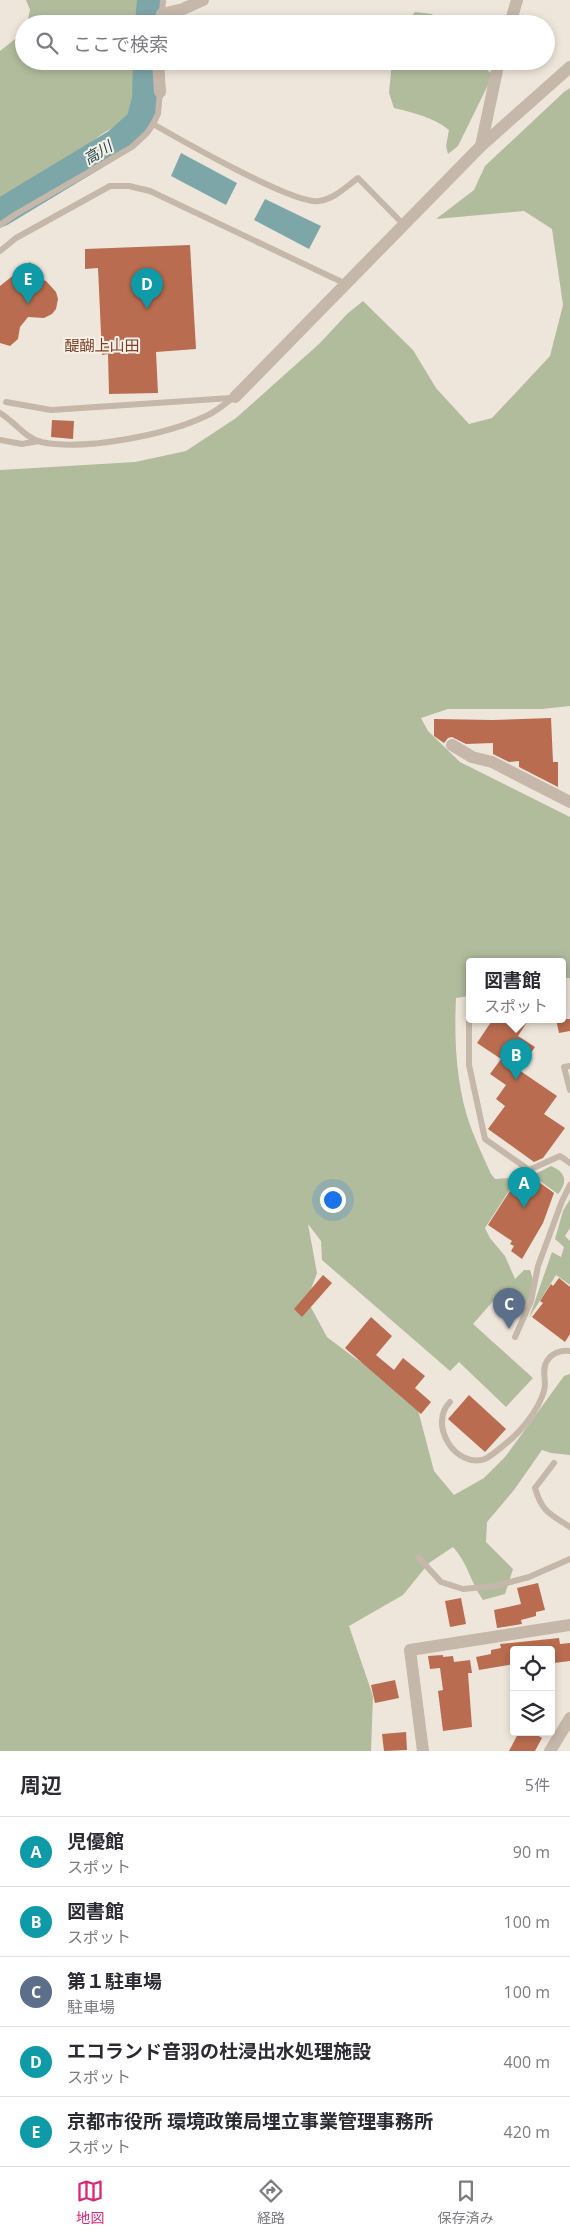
<!DOCTYPE html>
<html lang="ja">
<meta charset="utf-8">
<style>
:root{--surface:#fff;--page:#f7f7f7;--text:#2b2b33;--muted:#7c7c81;--line:#e1e1e2;--accent:#db2777}
body{margin:0;font-family:"Open Sans","Noto Sans JP",sans-serif;background:var(--page);color:var(--text)}
.controls{position:absolute;right:15px;bottom:15px;display:grid;overflow:hidden;border-radius:5px;box-shadow:0 2px 8px #0003}
.controls button{width:45px;height:45px;display:grid;place-items:center;padding:0;border:0;border-bottom:1px solid var(--line);background:var(--surface);color:var(--text);font:25px sans-serif}
.you{position:absolute;left:332px;top:1199px;width:18px;height:18px;margin:-12px;border:4px solid #fff;border-radius:50%;background:#1a73e8;box-shadow:0 0 0 8px #1a73e833}
.badge{display:grid;place-items:center;width:32px;height:32px;border-radius:50%;background:var(--accent);color:#fff;font-size:16px;font-weight:700}
.pin{position:absolute;translate:-50% -41px;filter:drop-shadow(0 1px 2px #0008)}
.pin::after{content:'';position:absolute;top:26px;width:18px;height:15px;background:inherit;clip-path:polygon(0 0,100% 0,50% 100%)}
.popup{position:absolute;left:466px;top:958px;width:100px;height:65px;box-sizing:border-box;display:grid;place-content:center;border-radius:5px;background:var(--surface);filter:drop-shadow(0 1px 4px #0005);font-size:16px;white-space:nowrap;color:var(--muted)}
.popup b{font-size:19px;color:var(--text)}
.popup::after{content:'';position:absolute;left:50%;top:100%;margin-left:-10px;border:10px solid transparent;border-top-color:var(--surface)}
.list{margin:0;padding:0;list-style:none}
h2{display:flex;justify-content:space-between;align-items:center;height:65px;margin:0;padding:0 20px;font-size:21px}
h2 small{font-size:16px;font-weight:400;color:var(--muted)}
.list li{display:grid;grid-template-columns:32px 1fr auto;gap:15px;align-items:center;box-sizing:border-box;height:70px;padding:0 20px;border-top:1px solid var(--line)}
.list b{display:block;font-size:19px;white-space:nowrap}
.list p{margin:0;font-size:16px;white-space:nowrap;color:var(--muted)}
.list em{font-size:16px;font-style:normal;color:var(--muted)}
.icon{flex:none;width:28px;height:28px;fill:none;stroke:currentColor;stroke-width:2;stroke-linecap:round;stroke-linejoin:round}
.map{position:relative;flex:none;width:570px;height:1751px;overflow:hidden}
.search{position:absolute;background:var(--surface);box-shadow:0 2px 8px #0003;left:15px;right:15px;top:15px;height:55px;display:flex;align-items:center;gap:12px;box-sizing:border-box;padding:0 18px;border-radius:28px;color:var(--muted);font-size:19px}
.sheet{height:415px;background:var(--surface)}
nav{display:flex;justify-content:space-around;align-items:center;box-sizing:border-box;height:70px;border-top:1px solid var(--line);background:var(--surface);font-size:14px;color:var(--muted)}
nav a{display:grid;justify-items:center;gap:2px}
nav .on{color:var(--accent)}
.map>svg:first-child{display:block}
.green{fill:#b1bc9d}
.water{fill:#7da6a9}
.lines{fill:none;stroke-linecap:round;stroke-linejoin:round}
.river{stroke:#7da6a9;stroke-width:28}
.building{fill:#b96c4f}
.service{stroke:#c5b7a9;stroke-width:6}
.minor{stroke:#c5b7a9;stroke-width:12}
.labels{text-anchor:middle;stroke-width:4;stroke-linejoin:round;paint-order:stroke}
.water-label{font-size:15px;font-style:italic;fill:#224c50;stroke:#f7f0e7}
.neighbourhood-label{font-size:15px;fill:#7a3f29;stroke:#f7f0e7}
</style>
<div class="map">
<svg width="570" height="1751" viewBox="0 0 570 1751">
<rect width="100%" height="100%" fill="#efe6db"/>
<g class="green">
<path d="M26,0H141L140,24H27L30,10Z"/>
<path d="M415,12L432,14L441,24H405Z"/>
<path d="M24,32V61H137L132,116L102,134L78,152V168L61,182L30,200L13,192L0,199V51Z"/>
<path d="M392,61H477L493,75L458,146L448,154L446,146L449,130C433,117 414,113 394,108L389,93Z"/>
<path d="M570,88V706L542,709H448L421,718L428,731L460,762L570,817V978H562V961H470V996L456,998C454,1041 456,1086 471,1128C477,1143 484,1159 491,1174L495,1179L529,1177L551,1166C566,1172 568,1182 558,1194L533,1176L525,1184L516,1180L485,1228L490,1238L505,1256L515,1279L524,1270H530C531,1274 533,1278 533,1282C532,1292 526,1310 517,1314L495,1299L473,1324L533,1378L506,1407L459,1362L450,1371L322,1260L321,1241L308,1224L317,1273L307,1300L327,1337L356,1359L382,1374L418,1410L434,1471L454,1495L484,1478L505,1457L564,1376L570,1374V1455L551,1453L542,1450L514,1490L487,1522L486,1542L513,1569L505,1594L483,1600C470,1582 468,1563 453,1547L429,1563L403,1595L349,1626L373,1696L371,1751H0V470L135,462L186,451L236,418L320,343L347,314L363,301L413,350L436,388L469,424L492,418L550,356L563,305L552,229L524,211L436,219L474,190L485,166L564,92Z"/>
<path d="M570,1199V1228L565,1236L570,1241V1285L556,1275L529,1318L552,1252L561,1257L564,1247L555,1239L563,1211Z"/>
</g>
<g class="water">
<path d="M181,153L237,183L226,205L171,176Z"/>
<path d="M265,199L321,226L309,249L254,220Z"/>
</g>
<g class="lines">
<g class="river">
<path d="M149,24L151,0"/>
<path d="M0,213L116,143L140,122L146,99L147,61"/>
</g>
</g>
<g class="building">
<path d="M190,245L196,349L156,352L158,393L109,394L108,354L102,355L98,268L85,269V249Z"/>
<path d="M30,262L40,279L46,281L56,292L58,299L56,309L52,314L44,318L28,317L20,327L18,339L10,346L0,343V286Z"/>
<path d="M52,420L74,421L73,439L51,437Z"/>
<path d="M551,718L553,762H558V787L519,767V761L509,762L493,754V743L466,744L452,737L448,738L444,743L434,736V719L493,720Z"/>
<path d="M493,1019H529L518,1036L535,1047L519,1070L557,1096L544,1114L565,1128L543,1158L534,1162L488,1129L505,1106L496,1099L506,1085L490,1074L501,1059L477,1043Z"/>
<path d="M556,1019H570V1031L559,1033Z"/>
<path d="M532,1177L554,1193L543,1223L522,1259L511,1251L514,1246L510,1244L512,1241L488,1225L517,1180L526,1186Z"/>
<path d="M323,1275L332,1283L302,1317L294,1309Z"/>
<path d="M559,1278L570,1287V1334L565,1342L532,1317L543,1303L540,1301L551,1284L553,1286Z"/>
<path d="M371,1317L392,1336L376,1355L394,1370L403,1358L425,1376L415,1388L431,1402L421,1414L345,1348Z"/>
<path d="M469,1395L506,1429L485,1452L448,1419Z"/>
<path d="M538,1583L545,1610L536,1612V1616L521,1620L522,1624L497,1628L494,1610L521,1604L517,1588Z"/>
<path d="M461,1598L466,1624L450,1627L445,1601Z"/>
<path d="M559,1638L560,1644L570,1643V1661L554,1663L552,1650H514V1664L479,1670L476,1657L491,1654V1650L501,1648L500,1644Z"/>
<path d="M443,1655V1657L453,1656L454,1662L470,1660L472,1673H468L472,1727L443,1731L438,1691L443,1690L440,1668L430,1669L428,1656Z"/>
<path d="M395,1680L399,1698L375,1703L371,1685Z"/>
<path d="M406,1732L407,1750L384,1751L382,1734Z"/>
<path d="M519,1732H532L542,1738L535,1751H509Z"/>
</g>
<g class="lines">
<g class="service">
<path d="M162,14L163,0"/>
<path d="M153,124L158,114L160,92"/>
<path d="M0,225L16,214L132,147L147,133L153,124C179,139 296,206 319,201C334,199 346,187 358,178L404,225"/>
<path d="M0,251L16,238L110,186H129L150,191L346,284"/>
<path d="M6,402L51,410L231,398"/>
<path d="M0,413C14,421 25,438 41,442C84,451 166,435 206,416C216,412 225,403 235,397"/>
<path d="M0,440L22,444L39,441"/>
<path d="M469,1005V1065L485,1139L529,1170L560,1156L570,1163"/>
<path d="M570,1066L564,1067L570,1090"/>
<path d="M515,1337L531,1301L538,1266L562,1201L570,1185"/>
<path d="M450,1402C428,1424 455,1469 485,1459C491,1456 498,1450 504,1445C520,1433 538,1411 544,1391C547,1381 541,1370 547,1361C552,1353 561,1350 570,1351"/>
<path d="M554,1463L535,1488C542,1512 550,1514 570,1527"/>
<path d="M418,1557L441,1582L463,1589L495,1586L529,1577L570,1559"/>
</g>
<g class="minor">
<path d="M161,24L162,14L183,9L203,0"/>
<path d="M510,24L517,0"/>
<path d="M158,61L160,92"/>
<path d="M481,146L499,61"/>
<path d="M235,397L481,146L570,67"/>
<path d="M452,745L472,757L492,762L570,802"/>
<path d="M423,1751L410,1650L570,1625"/>
<path d="M550,1751L570,1718"/>
</g>
</g>
<g class="labels">
<g class="water-label">
<text transform="translate(98 153) rotate(-31)" y="5">高川</text>
</g>
<g class="neighbourhood-label">
<text x="102" y="351">醍醐上山田</text>
</g>
</g>
</svg>
<div class="controls">
<button><svg class="icon" aria-label="locate" viewBox="0 0 24 24"><circle cx="12" cy="12" r="6"/><path d="M12 2v4M12 18v4M2 12h4M18 12h4"/></svg></button>
<button><svg class="icon" aria-label="layers" viewBox="0 0 24 24"><path d="M12 4l9 5-9 5-9-5zM3 14l9 5 9-5"/></svg></button>
</div>
<div class="you"></div>
<div class="pin badge" style="left:524px;top:1208px;background:#0f9aa8">A</div>
<div class="pin badge" style="left:516px;top:1080px;background:#0f9aa8">B</div>
<div class="popup"><b>図書館</b>スポット</div>
<div class="pin badge" style="left:509px;top:1329px;background:#5c6f8a">C</div>
<div class="pin badge" style="left:147px;top:309px;background:#0f9aa8">D</div>
<div class="pin badge" style="left:28px;top:304px;background:#0f9aa8">E</div>
<div class="search"><svg class="icon" aria-label="search" viewBox="0 0 24 24"><circle cx="10" cy="10" r="6"/><path d="M15 15l6 6"/></svg>ここで検索</div>
</div>
<section class="sheet">
<h2>周辺<small>5件</small></h2>
<ul class="list">
<li><span class="badge" style="background:#0f9aa8">A</span><div><b>児優館</b><p>スポット</p></div><em>90 m</em></li>
<li><span class="badge" style="background:#0f9aa8">B</span><div><b>図書館</b><p>スポット</p></div><em>100 m</em></li>
<li><span class="badge" style="background:#5c6f8a">C</span><div><b>第１駐車場</b><p>駐車場</p></div><em>100 m</em></li>
<li><span class="badge" style="background:#0f9aa8">D</span><div><b>エコランド音羽の杜浸出水処理施設</b><p>スポット</p></div><em>400 m</em></li>
<li><span class="badge" style="background:#0f9aa8">E</span><div><b>京都市役所 環境政策局埋立事業管理事務所</b><p>スポット</p></div><em>420 m</em></li>
</ul>
</section>
<nav>
<a class="on"><svg class="icon" aria-label="map" viewBox="0 0 24 24"><path d="M3 6l6-2 6 2 6-2v14l-6 2-6-2-6 2zM9 4v14M15 6v14"/></svg>地図</a>
<a><svg class="icon" aria-label="directions" viewBox="0 0 24 24"><path d="M12 3l9 9-9 9-9-9zM9 14v-3h6M13 9l2 2-2 2"/></svg>経路</a>
<a><svg class="icon" aria-label="saved" viewBox="0 0 24 24"><path d="M7 4h10v16l-5-4-5 4z"/></svg>保存済み</a>
</nav>
